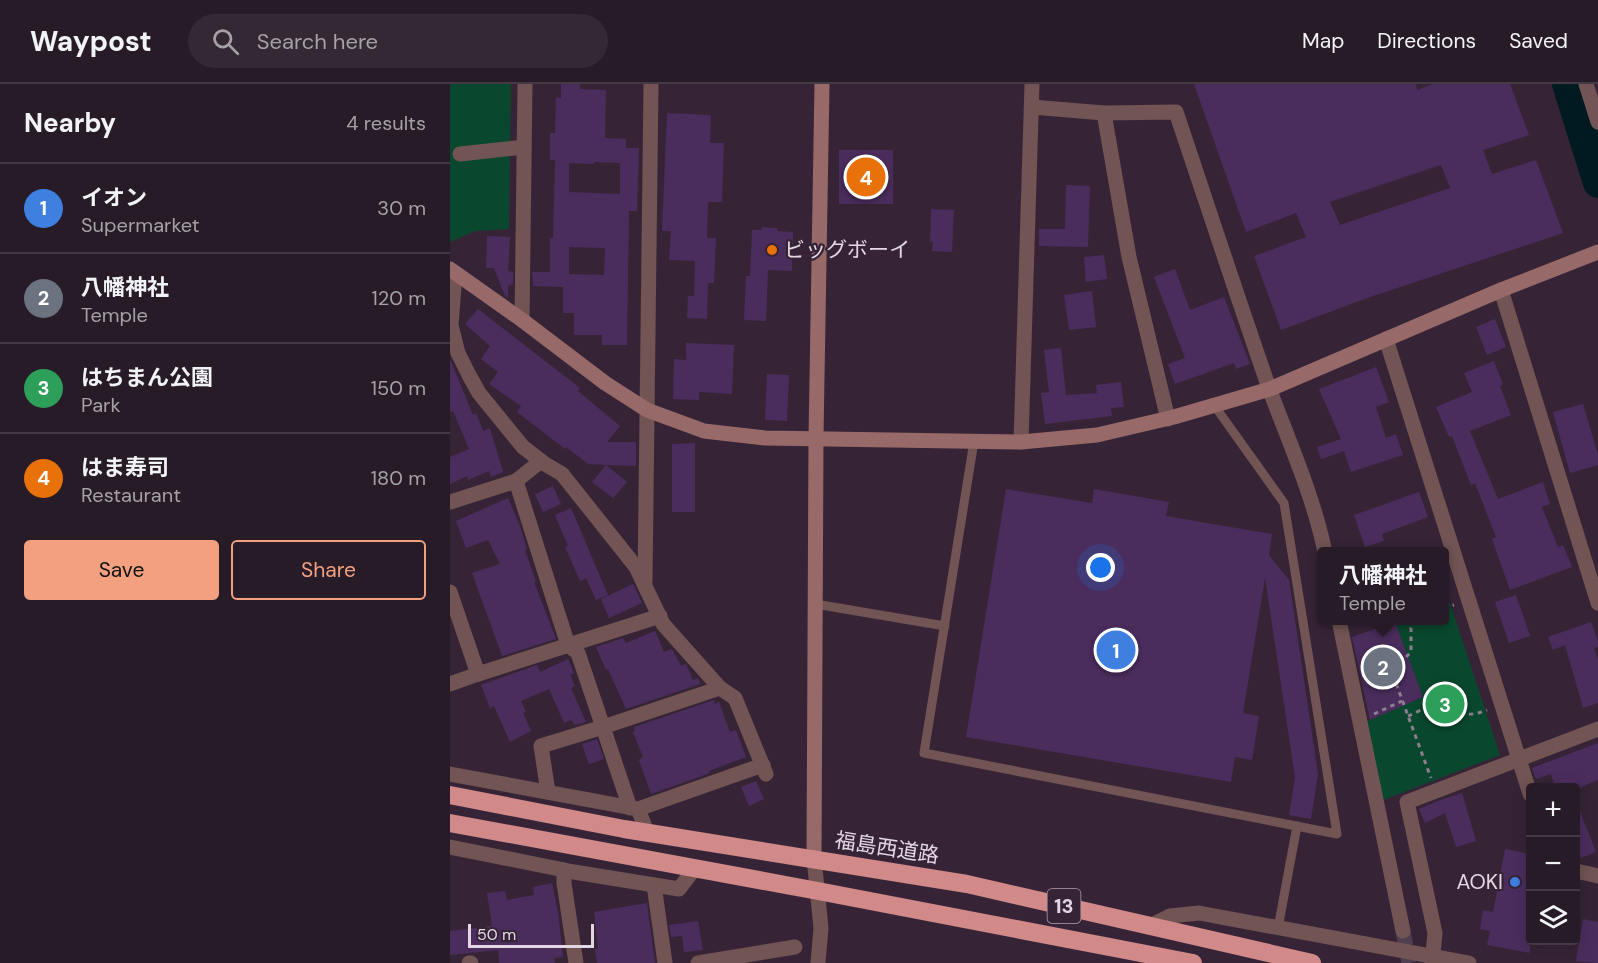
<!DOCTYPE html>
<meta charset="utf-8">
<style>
:root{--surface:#281b28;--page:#342834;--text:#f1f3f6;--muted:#a5a1a8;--line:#443945;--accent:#f2a080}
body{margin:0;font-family:"DM Sans","Noto Sans JP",sans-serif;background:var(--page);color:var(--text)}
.controls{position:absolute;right:18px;bottom:18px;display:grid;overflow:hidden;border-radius:6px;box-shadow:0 3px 15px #0003}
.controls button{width:54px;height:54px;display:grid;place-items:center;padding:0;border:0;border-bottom:2px solid var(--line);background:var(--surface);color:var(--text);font:30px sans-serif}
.scale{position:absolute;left:18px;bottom:15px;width:126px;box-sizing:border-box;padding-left:6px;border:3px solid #e3d7e3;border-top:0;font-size:16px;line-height:21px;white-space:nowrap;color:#e3d7e3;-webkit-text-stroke:4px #362436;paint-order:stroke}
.you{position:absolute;left:651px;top:484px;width:21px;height:21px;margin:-15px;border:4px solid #fff;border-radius:50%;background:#1a73e8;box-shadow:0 0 0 9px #1a73e833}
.badge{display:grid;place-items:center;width:39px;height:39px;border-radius:50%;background:var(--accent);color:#fff;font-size:20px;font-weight:700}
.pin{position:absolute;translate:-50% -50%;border:3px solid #fff;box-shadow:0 2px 6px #0006}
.popup{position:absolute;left:867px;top:463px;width:132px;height:78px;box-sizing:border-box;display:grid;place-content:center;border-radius:6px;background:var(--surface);filter:drop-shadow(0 2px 4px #0005);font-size:20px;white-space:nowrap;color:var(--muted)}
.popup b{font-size:22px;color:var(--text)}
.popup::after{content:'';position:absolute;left:50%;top:100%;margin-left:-12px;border:12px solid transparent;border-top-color:var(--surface)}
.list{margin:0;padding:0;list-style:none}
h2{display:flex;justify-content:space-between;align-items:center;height:78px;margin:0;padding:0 24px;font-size:26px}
h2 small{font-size:20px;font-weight:400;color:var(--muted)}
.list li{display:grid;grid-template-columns:39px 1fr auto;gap:18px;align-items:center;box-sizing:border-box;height:90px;padding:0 24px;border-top:2px solid var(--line)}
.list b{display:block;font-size:22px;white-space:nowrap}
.list p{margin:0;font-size:20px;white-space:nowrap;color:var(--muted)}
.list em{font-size:20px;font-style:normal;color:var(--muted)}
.actions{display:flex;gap:12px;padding:18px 24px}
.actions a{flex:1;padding:14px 0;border:2px solid var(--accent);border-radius:6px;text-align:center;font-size:21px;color:var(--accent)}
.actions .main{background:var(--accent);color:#111}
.icon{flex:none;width:33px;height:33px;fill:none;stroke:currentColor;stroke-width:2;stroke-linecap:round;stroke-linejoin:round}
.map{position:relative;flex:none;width:1148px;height:879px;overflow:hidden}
header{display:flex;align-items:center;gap:36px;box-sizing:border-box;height:84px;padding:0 30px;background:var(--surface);border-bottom:2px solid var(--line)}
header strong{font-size:28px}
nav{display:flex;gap:33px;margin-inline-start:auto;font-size:21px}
.search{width:420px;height:54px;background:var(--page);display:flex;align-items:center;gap:15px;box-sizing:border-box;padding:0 21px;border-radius:33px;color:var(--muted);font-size:22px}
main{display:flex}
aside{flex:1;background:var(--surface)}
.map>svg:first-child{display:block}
.green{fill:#09482f}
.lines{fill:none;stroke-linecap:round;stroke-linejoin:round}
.river{stroke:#011a22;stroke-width:30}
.building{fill:#4b2d5d;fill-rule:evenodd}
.street-tunnel{stroke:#503f50;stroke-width:15;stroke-dasharray:15 8;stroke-linecap:butt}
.path{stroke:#8d7e8d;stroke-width:3;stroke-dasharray:4.5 4.5;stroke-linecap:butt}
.lane{stroke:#715453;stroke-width:9}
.street{stroke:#715453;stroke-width:15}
.secondary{stroke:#986969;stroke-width:15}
.highway{stroke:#d18989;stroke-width:18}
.food-dot{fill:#e8710a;stroke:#362436;stroke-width:2}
.shop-dot{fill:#3f7fe0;stroke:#362436;stroke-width:2}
.labels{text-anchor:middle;stroke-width:4.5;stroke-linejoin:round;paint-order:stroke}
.shield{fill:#362436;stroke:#afa1af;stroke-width:1.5}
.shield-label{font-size:20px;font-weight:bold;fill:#e3d7e3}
.poi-label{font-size:21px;fill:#e3d7e3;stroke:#362436;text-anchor:start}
.street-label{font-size:21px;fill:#e3d7e3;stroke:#362436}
</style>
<header>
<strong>Waypost</strong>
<div class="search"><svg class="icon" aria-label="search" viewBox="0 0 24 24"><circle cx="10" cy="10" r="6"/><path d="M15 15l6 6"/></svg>Search here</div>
<nav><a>Map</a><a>Directions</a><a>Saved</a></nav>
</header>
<main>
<aside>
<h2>Nearby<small>4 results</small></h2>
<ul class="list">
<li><span class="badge" style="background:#3f7fe0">1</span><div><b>イオン</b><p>Supermarket</p></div><em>30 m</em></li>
<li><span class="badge" style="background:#6b7280">2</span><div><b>八幡神社</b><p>Temple</p></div><em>120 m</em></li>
<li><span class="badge" style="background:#2e9e5b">3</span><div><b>はちまん公園</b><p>Park</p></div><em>150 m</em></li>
<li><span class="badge" style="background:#e8710a">4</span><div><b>はま寿司</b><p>Restaurant</p></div><em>180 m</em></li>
</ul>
<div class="actions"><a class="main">Save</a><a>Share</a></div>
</aside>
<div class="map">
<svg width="1148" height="879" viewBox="0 0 1148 879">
<rect width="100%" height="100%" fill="#362436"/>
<g class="green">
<path d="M0,0H61L59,145L25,147L0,158Z"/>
<path d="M1000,519L1050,671L933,716L915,638L973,613L945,538L994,536L995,521Z"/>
</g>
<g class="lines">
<path class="river" d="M1117,0L1148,99"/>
</g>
<g class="building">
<path d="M111,0H130V5L156,6L155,54L176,55V64H189L187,127H179L177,261H152V251H124V229H113V203L83,202L82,188H100V154H103L105,76H100V49H105L106,13L111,14ZM144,78L170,79V110L119,108V79L144,80ZM119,163L155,164L154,191L119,190Z"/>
<path d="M744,0H966L967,6L983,0H1060L1079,51L1033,66L1042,90L1086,76L1113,149L923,212L831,246L804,172L856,153L846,129L796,148ZM991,81L1000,104L890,141L880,118Z"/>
<path d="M217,29L261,31L260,59H274L272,118H258L257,154H266L264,199H258L257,235L237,234L238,212H244L245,177L219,176L221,147H212Z"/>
<rect x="389" y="66" width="54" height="54"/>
<path d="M616,101L640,102L638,163L589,162V145H615Z"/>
<path d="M481,125L504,126L502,168L482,167L483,158H480Z"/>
<path d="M312,143L327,144V147L343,148L342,187L318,186L316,237L294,236L296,192H300L302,146H312Z"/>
<path d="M37,152L60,153L58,187L63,188V200L58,202V214L55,212L44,184H36Z"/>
<path d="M654,171L657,195L636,198L634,173Z"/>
<path d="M725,185L740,226L774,213L800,280L786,285L784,279L725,300L718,280L735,274L704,193Z"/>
<path d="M642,207L646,243L619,246L614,211Z"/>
<path d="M28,225L130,304L128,307L170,342L157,358H186V382L156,381L177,398L163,414L142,398L156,381L138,380L116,363L115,365L67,328L71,322L39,300L48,288L31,275L40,262L15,240Z"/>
<path d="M1045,235L1056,263L1037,271L1026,243Z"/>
<path d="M236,259L284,261L282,310L249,308V316L223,315L224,275L236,276Z"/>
<path d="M611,264L616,311L647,309L646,301L671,298L674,323L661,324L662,332L595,340L591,309L599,308L594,266Z"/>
<path d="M0,275L23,331L26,329L33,347L40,344L53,388L41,393L39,387L18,396L17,392L0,400V373L19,365L3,327L0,328Z"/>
<path d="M1044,277L1053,300L1050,302L1061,331L1020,347L1048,415L1093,398L1100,420L1092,423L1108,463L1113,461L1122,483L1060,506L1042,455L1046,453L1025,399L1021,401L1002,352L999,353L986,323L1022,308L1014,289Z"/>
<path d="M926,283L939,318L926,323L936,354L946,350L953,371L901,388L894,367L871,375L867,363L891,355L869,305Z"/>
<path d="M317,290L339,291L337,337L315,336Z"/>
<path d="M1133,320L1148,371V381L1120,389L1103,328Z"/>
<path d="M245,359V428H222V360Z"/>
<path d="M103,402L111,420L93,428L85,410Z"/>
<path d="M556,405L642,419L644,405L719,418L716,432L822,450L819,471L839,496L868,690L861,735L839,731L845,693L815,494L793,629L809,632L802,676L785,673L781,698L516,653Z"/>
<path d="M969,408L978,433L932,450L934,457L915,463L904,431Z"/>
<path d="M58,414L70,442L77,465L75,466L86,498H84L106,555L52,572L22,489L50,480L38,456L16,464L6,437Z"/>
<path d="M121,424L158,511L146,516L136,494L130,497L115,463L118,462L105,431Z"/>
<path d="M183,500L192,519L159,534L151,515Z"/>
<path d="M1066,511L1080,552L1059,559L1045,518Z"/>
<path d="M945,538L973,613L920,636L902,553Z"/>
<path d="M1141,538L1148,557V563L1144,564L1148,576V619L1133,624L1115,561L1103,566L1098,553Z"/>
<path d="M205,547L214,568L222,565L231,582L236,580L243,596L248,594L250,600L176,625L158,585L156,586L146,563L173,554L176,559Z"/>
<path d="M118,575L124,589L120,591L125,602L121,604L136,638L125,641L121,636L114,639L99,605L71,617L76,628L73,629L81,647L60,658L44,622L40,624L31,601L87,581L90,588Z"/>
<path d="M264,616L265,620L269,618L280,648L286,646L296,673L259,687L260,689L201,710L189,676L193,673L183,648L185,647L184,643Z"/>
<path d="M147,655L154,675L139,680L132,660Z"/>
<path d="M1148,659V696L1129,704H1105L1101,690L1086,695L1082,684Z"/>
<path d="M306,697L314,715L299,722L291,703Z"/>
<path d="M1012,709L1026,757L1006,763L995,729L975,739L969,725L988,717Z"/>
<path d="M1126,717L1146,768L1131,774L1125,760Z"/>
<path d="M1055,765L1080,770V869L1037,861L1040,847L1030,845L1033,826L1043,828Z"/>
<path d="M102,799L108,828L113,873L104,874L105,879H49L48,866L0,871V847L42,842L37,809L55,807L57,816L84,811L83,803Z"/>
<path d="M197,819L205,879H147L145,865H148L144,828Z"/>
<path d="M1133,835L1148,838V879L1126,877Z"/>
<path d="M248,837L253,866L234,868L232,852L221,853L219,841Z"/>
</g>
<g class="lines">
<path class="street-tunnel" d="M953,847L959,879"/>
<g class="path">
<path d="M994,524L1004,521"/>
<path d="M956,573L961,568V544L967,536"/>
<path d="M940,583L981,694"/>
<path d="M924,630L952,617"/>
<path d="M958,632C963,630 970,626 975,625C997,620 1009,638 1037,626"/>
</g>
<g class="lane">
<path d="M524,357L474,669L887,750L834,419L764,321"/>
<path d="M365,520L495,542"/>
<path d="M828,844L847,742"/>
</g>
<g class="street">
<path d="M1136,0L1148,38"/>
<path d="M582,23L654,29L726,28C757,120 787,212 819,304C839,358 863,411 875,468"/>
<path d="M654,29L679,173L718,335"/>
<path d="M10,70L74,63"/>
<path d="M5,190L1,241L8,269L19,291L29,309L73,363L95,380L112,390L186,483L213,540L270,604L285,614L316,690"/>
<path d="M1051,206L1148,519"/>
<path d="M72,236L75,0"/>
<path d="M936,255L1080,710"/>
<path d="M571,358L582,0"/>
<path d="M66,397L91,377"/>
<path d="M0,418L66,397L118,561L128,569L153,643L270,604"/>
<path d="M195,498L201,0"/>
<path d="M0,508L28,590L210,532"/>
<path d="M889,536L953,847"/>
<path d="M0,600L28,590"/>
<path d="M0,690L188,725L197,748"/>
<path d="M98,708L91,662L153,643L180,724"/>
<path d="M188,725L313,681"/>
<path d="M0,763L124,788L229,805L245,784"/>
<path d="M364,774L371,844L368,879"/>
<path d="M114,786V799L126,879"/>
<path d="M1126,787L1148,792"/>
<path d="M204,801L215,879"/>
<path d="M700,842L720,832L749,829L1019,879"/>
<path d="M19,879H21"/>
<path d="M248,879L345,863"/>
<path d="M982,879L985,849L957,718L1148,645"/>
</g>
<g class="secondary">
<path d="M0,185L72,236L155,299L197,326L254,347L315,354L571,358L647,351L724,333L820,305L1051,206L1148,168"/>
<path d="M364,774L366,353L372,0"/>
</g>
<g class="highway">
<path d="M0,711L174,745L517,800L862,879"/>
<path d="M0,739L368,807L743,879"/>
</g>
</g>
<circle class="food-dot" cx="322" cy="166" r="6"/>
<circle class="shop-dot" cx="1065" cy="798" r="6"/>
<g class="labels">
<rect class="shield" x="597.5" y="805" width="33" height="34" rx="4.5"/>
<g class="shield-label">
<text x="614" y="829">13</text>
</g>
<g class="poi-label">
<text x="334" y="173">ビッグボーイ</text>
<text x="1053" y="805" text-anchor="end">AOKI</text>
</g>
<g class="street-label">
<text transform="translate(437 764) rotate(9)" y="7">福島西道路</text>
</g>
</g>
</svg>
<div class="controls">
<button>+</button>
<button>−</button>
<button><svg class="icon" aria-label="layers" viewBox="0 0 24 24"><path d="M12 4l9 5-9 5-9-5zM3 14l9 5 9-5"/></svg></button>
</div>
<div class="scale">50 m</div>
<div class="you"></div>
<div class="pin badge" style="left:666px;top:566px;background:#3f7fe0">1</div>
<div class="pin badge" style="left:933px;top:583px;background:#6b7280">2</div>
<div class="popup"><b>八幡神社</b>Temple</div>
<div class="pin badge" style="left:995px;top:620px;background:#2e9e5b">3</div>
<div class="pin badge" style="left:416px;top:93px;background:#e8710a">4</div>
</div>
</main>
